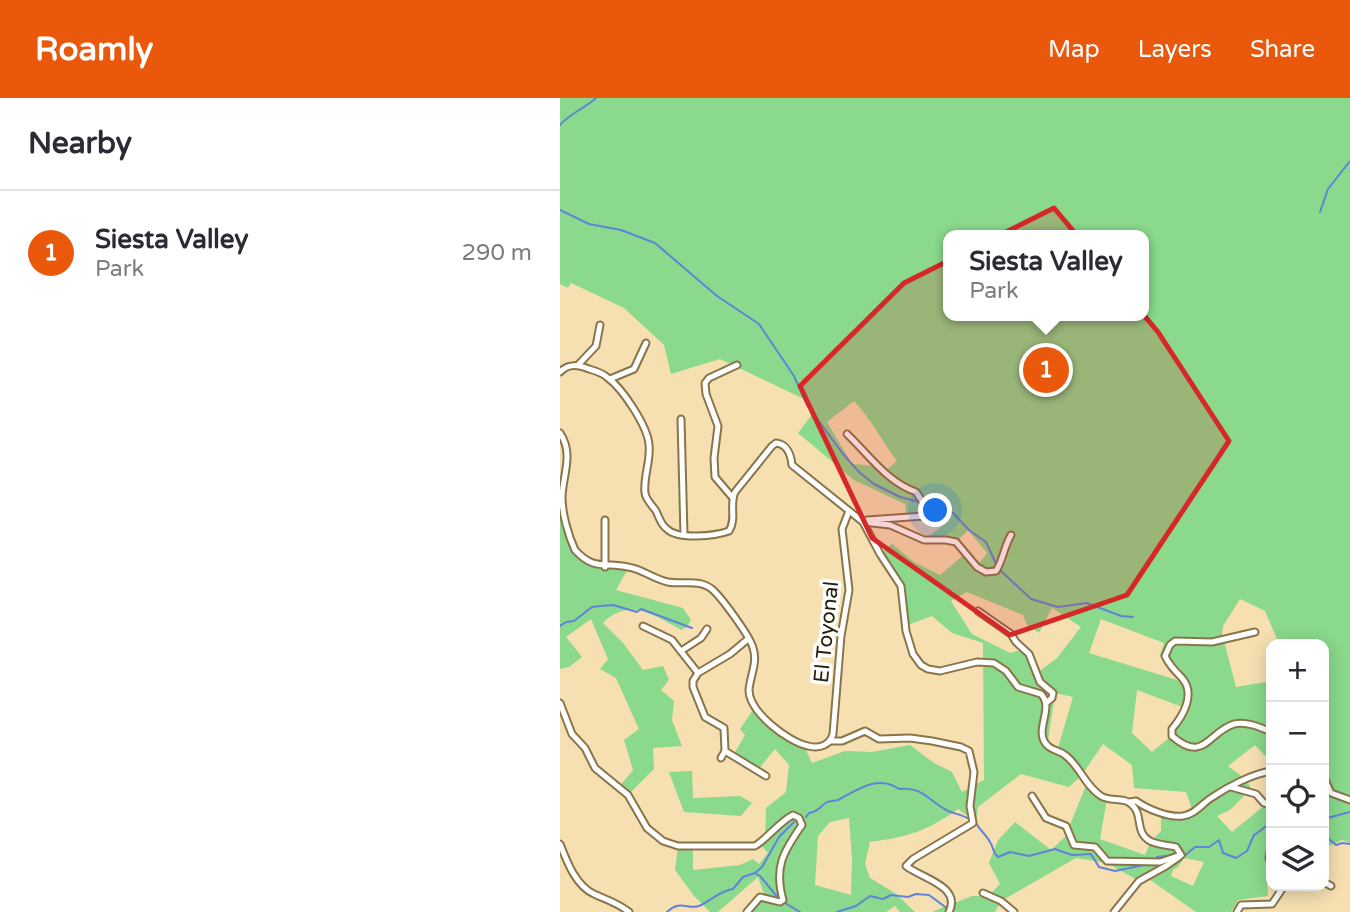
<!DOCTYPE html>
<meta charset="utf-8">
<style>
:root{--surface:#fff;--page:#f2f2f3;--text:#2b2b33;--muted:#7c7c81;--line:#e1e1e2;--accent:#ea580c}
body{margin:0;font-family:"Varela Round",sans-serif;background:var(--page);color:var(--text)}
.controls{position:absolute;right:21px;bottom:21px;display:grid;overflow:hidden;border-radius:14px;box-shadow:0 4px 18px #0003}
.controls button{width:63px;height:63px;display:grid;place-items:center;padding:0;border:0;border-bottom:2px solid var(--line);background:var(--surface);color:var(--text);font:35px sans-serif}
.you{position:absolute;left:376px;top:413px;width:24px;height:24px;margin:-18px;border:5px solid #fff;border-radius:50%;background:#1a73e8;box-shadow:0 0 0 10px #1a73e833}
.badge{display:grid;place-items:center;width:46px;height:46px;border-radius:50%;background:var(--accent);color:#fff;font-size:23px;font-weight:700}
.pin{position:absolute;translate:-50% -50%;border:4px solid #fff;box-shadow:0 2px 7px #0006}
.popup{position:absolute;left:383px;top:132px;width:206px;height:91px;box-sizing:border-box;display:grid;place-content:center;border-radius:14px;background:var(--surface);filter:drop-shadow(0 2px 5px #0005);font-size:23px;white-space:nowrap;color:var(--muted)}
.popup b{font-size:26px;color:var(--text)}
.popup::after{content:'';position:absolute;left:50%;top:100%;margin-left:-14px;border:14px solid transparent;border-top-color:var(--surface)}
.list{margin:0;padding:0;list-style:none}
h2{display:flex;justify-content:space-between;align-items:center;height:91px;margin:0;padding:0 28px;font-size:30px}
h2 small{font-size:23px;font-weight:400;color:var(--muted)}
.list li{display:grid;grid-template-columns:46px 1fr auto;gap:21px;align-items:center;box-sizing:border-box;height:126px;padding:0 28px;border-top:2px solid var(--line)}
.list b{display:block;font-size:26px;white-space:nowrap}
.list p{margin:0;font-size:23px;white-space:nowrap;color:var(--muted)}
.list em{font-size:23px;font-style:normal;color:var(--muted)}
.icon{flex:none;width:38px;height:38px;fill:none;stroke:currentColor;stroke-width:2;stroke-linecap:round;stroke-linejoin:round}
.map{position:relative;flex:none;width:790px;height:814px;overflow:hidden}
header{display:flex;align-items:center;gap:42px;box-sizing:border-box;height:98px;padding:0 35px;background:var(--accent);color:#fff}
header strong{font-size:33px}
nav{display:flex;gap:38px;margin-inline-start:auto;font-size:24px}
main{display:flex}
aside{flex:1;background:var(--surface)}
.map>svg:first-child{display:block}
.green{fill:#8ad98c;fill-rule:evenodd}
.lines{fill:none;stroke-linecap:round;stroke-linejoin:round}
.stream{stroke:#5f84d9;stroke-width:2}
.minor-casing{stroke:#89754a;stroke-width:9}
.minor{stroke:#fff;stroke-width:5}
.marked{fill:#d62828;fill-opacity:0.2;stroke:#d62828;stroke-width:5;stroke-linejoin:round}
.labels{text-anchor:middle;stroke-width:7;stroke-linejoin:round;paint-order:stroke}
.street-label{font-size:21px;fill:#29210f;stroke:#fff}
</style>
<header>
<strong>Roamly</strong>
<nav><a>Map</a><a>Layers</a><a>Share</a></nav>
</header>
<main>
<aside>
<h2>Nearby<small></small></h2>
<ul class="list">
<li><span class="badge">1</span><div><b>Siesta Valley</b><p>Park</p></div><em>290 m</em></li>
</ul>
</aside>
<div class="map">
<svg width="790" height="814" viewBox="0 0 790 814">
<rect width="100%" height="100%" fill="#f6e0b2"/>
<g class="green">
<path d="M0,0H790V745L782,742L767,749L764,758V546H719L705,513L680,501L663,528L662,535L676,589L711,583V664L695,647L668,668C676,675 688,680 691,691L670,712L657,718L672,734L711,702V744L708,745L705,759L708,798L678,802L671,814H636L586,779L579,783L547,765L516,760L441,803L435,814H372L412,798H428L440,786L429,765L438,742L455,724L491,752L505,739L527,685L547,701L540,741L585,757L591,743L601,733V713L624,718L633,714L626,694L574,690L572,667L543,646L521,678L509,689L461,676L418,709L416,724L398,711C367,733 348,739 310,744L305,766L310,780L335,795L355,814H340L335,808L326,814H187L200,799H205L198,779L158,814H150L134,798L115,772L118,748H133V772L180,767L193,761L199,766L208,755L199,745L205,741L206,710L226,694L229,667L215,651L197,673L173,658L185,637L180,631L195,609L204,621L244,648L252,665L285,653L312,654L350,647L374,665L392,674L402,694L424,682L423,545L392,535L372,518L345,528L342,491L320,456L332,446L354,464L380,477L406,455L417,468L427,455L408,432L396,444L364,442L390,422L364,418L347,420L345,406L294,382L238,335L251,318L246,302L160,261L111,276L104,247L64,210L11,185L8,190L0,186ZM388,137H584V218H388ZM294,303C311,321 322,343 337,363L324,374L317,368L292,366L267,324ZM407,494L463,517L467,527L479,535L492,510L521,529L497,560L477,575L472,561L461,552L450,555L412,536L391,503ZM541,521L604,545L600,557L620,583L529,555ZM577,592L625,610L610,639L592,654L572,635ZM495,595L513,599L498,650L488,643ZM289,720L292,760L291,797L255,787L258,738L270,724ZM624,760L644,764L633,788L611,778L613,772L618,769Z"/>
<path d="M0,419H5L15,452L40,468L69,469L56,492L123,510L131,522L127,529L121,532C94,517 69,499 43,525L63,545L83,572L103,568L109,582L101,592L114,603L112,622L122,648L93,650L94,671L68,697L59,689L73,672L64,642L79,631L56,580L40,571L48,561L31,521L6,539L22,559L9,569L0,571Z"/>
<path d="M132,673L133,700L180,698L192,705L181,718L124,714L109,674Z"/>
</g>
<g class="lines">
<g class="stream">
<path d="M0,27C10,15 24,11 36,0"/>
<path d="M0,112L29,126L61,132L95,145L157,198L199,226L234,278L247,307L283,356L300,375L314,386L340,399L359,404"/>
<path d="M760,114L768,91L790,63"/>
<path d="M364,406L384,408"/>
<path d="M390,412L410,433L426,444L436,466"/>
<path d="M440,472L471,501L498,509L527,505L561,518L573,519"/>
<path d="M0,528L6,524L14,523L32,509L40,508L53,507L77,514L81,511L132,530"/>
<path d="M246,719L249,715C260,713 259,709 267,704C271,703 275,703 278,702C297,692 318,676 339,691C363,688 368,703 388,713C395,716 403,717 409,721"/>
<path d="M764,721L790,714"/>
<path d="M416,725C419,731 427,738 430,744C434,750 432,754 438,759L450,754L469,758L495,751L512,757L531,756L539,769L555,773L584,767"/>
<path d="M764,737L776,747L782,745L790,746"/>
<path d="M597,759L614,757"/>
<path d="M623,759L635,749H649L659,742L663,755L676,760L687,753L694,737C700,734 705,727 711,726"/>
<path d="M195,775L200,778L219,801"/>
<path d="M225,805L240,814"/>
<path d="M107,814C120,801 128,812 139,808C151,803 159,793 173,791L183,779L195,775L202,769L219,739L234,724"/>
<path d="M277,814L296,808L310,798L323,801L331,797L348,799L356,796L369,797L388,811"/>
</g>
<g class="minor-casing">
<g id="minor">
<path d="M18,267L36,248L40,227"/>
<path d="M0,274C9,265 18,267 29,271C36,273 43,275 48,280C63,291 88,329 89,347C91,363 83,379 85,395C86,402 92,407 96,413C99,419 101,427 107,431C118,442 155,438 169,433C177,421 169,407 175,394L212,348L216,345C227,346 231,357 232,367L303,424L320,456L341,488L346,533L353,556L361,567L368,571L380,573L417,564L434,565L446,573L458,589L481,596C495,610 473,633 487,647C491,652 500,653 505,657C520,668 525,688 541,698C550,704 564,699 571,706C584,716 574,734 590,743C598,747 607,747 616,749L621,757"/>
<path d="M50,281L74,271L86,245"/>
<path d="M121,321L124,437"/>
<path d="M0,335C14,356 3,376 2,399C2,415 8,437 15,452C34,473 45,464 68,469C82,471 94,481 108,484C124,487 141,480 154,493C163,502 190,538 193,550C198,564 190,578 189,592C189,614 228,644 248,648C260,651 270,647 273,636L281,538L289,492L282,431L289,413"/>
<path d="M287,336C309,357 327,384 356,394L364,406V418L307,422"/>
<path d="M172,399L155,379L154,360L158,328L146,296L145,285L149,280L177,267"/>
<path d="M45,422V469"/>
<path d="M303,424L330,427L364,442H386L396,444L417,469L426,474L436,473C443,462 444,449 451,437"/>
<path d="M418,513L451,536L456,544L469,556L480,584L493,595L492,600L486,605"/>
<path d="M83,528L112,542L138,575"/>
<path d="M695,534L652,544L615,543L610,547L605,558C609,567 615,573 622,580C636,596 623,618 612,631V638C644,666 648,634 674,626C686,623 700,629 711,634"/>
<path d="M121,553L141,540L147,531"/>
<path d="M0,605L12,636L25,650L35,670L68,697L87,730L103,743L118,748H195C209,739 218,725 233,717L239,720L242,727C223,754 214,769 223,802L220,804L200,799L187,814"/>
<path d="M271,643H282L305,633L319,641L350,640L372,643L401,649L409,653L414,674L410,708L413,725L353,761L346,768C361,780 402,788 389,814"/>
<path d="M165,653L206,678"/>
<path d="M161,660L165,653L164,630L145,619L133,589V583L138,575L170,556L188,541"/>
<path d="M764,680L771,695L790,702"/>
<path d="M671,689L696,696L704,705L711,707"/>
<path d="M472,698L486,720L506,728L514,747L535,749L547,763L600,764L621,757"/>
<path d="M570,704L576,703C587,711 609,720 623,718C634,717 642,706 651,700C667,689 692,676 711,673"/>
<path d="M0,746C7,764 16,788 34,796C47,802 58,805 69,814"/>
<path d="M711,748L709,760L711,767"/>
<path d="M764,784L771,788"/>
<path d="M423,795L441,803L454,814"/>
<path d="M554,814L579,783L606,768L619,759"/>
<path d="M677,814L681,807L712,806L724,788"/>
</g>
</g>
<use href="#minor" class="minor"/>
</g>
<path class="marked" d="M494,110L598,234L669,343L567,497L450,537L312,440L240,288L344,185Z"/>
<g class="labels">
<g class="street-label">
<text transform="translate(266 534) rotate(-84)" y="7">El Toyonal</text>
</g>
</g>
</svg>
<div class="controls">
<button>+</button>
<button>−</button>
<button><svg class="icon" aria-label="locate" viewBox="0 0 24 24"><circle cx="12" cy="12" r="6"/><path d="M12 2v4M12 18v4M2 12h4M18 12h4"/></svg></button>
<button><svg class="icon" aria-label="layers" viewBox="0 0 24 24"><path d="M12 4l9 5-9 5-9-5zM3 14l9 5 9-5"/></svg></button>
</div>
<div class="you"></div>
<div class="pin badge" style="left:486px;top:272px">1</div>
<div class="popup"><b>Siesta Valley</b>Park</div>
</div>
</main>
